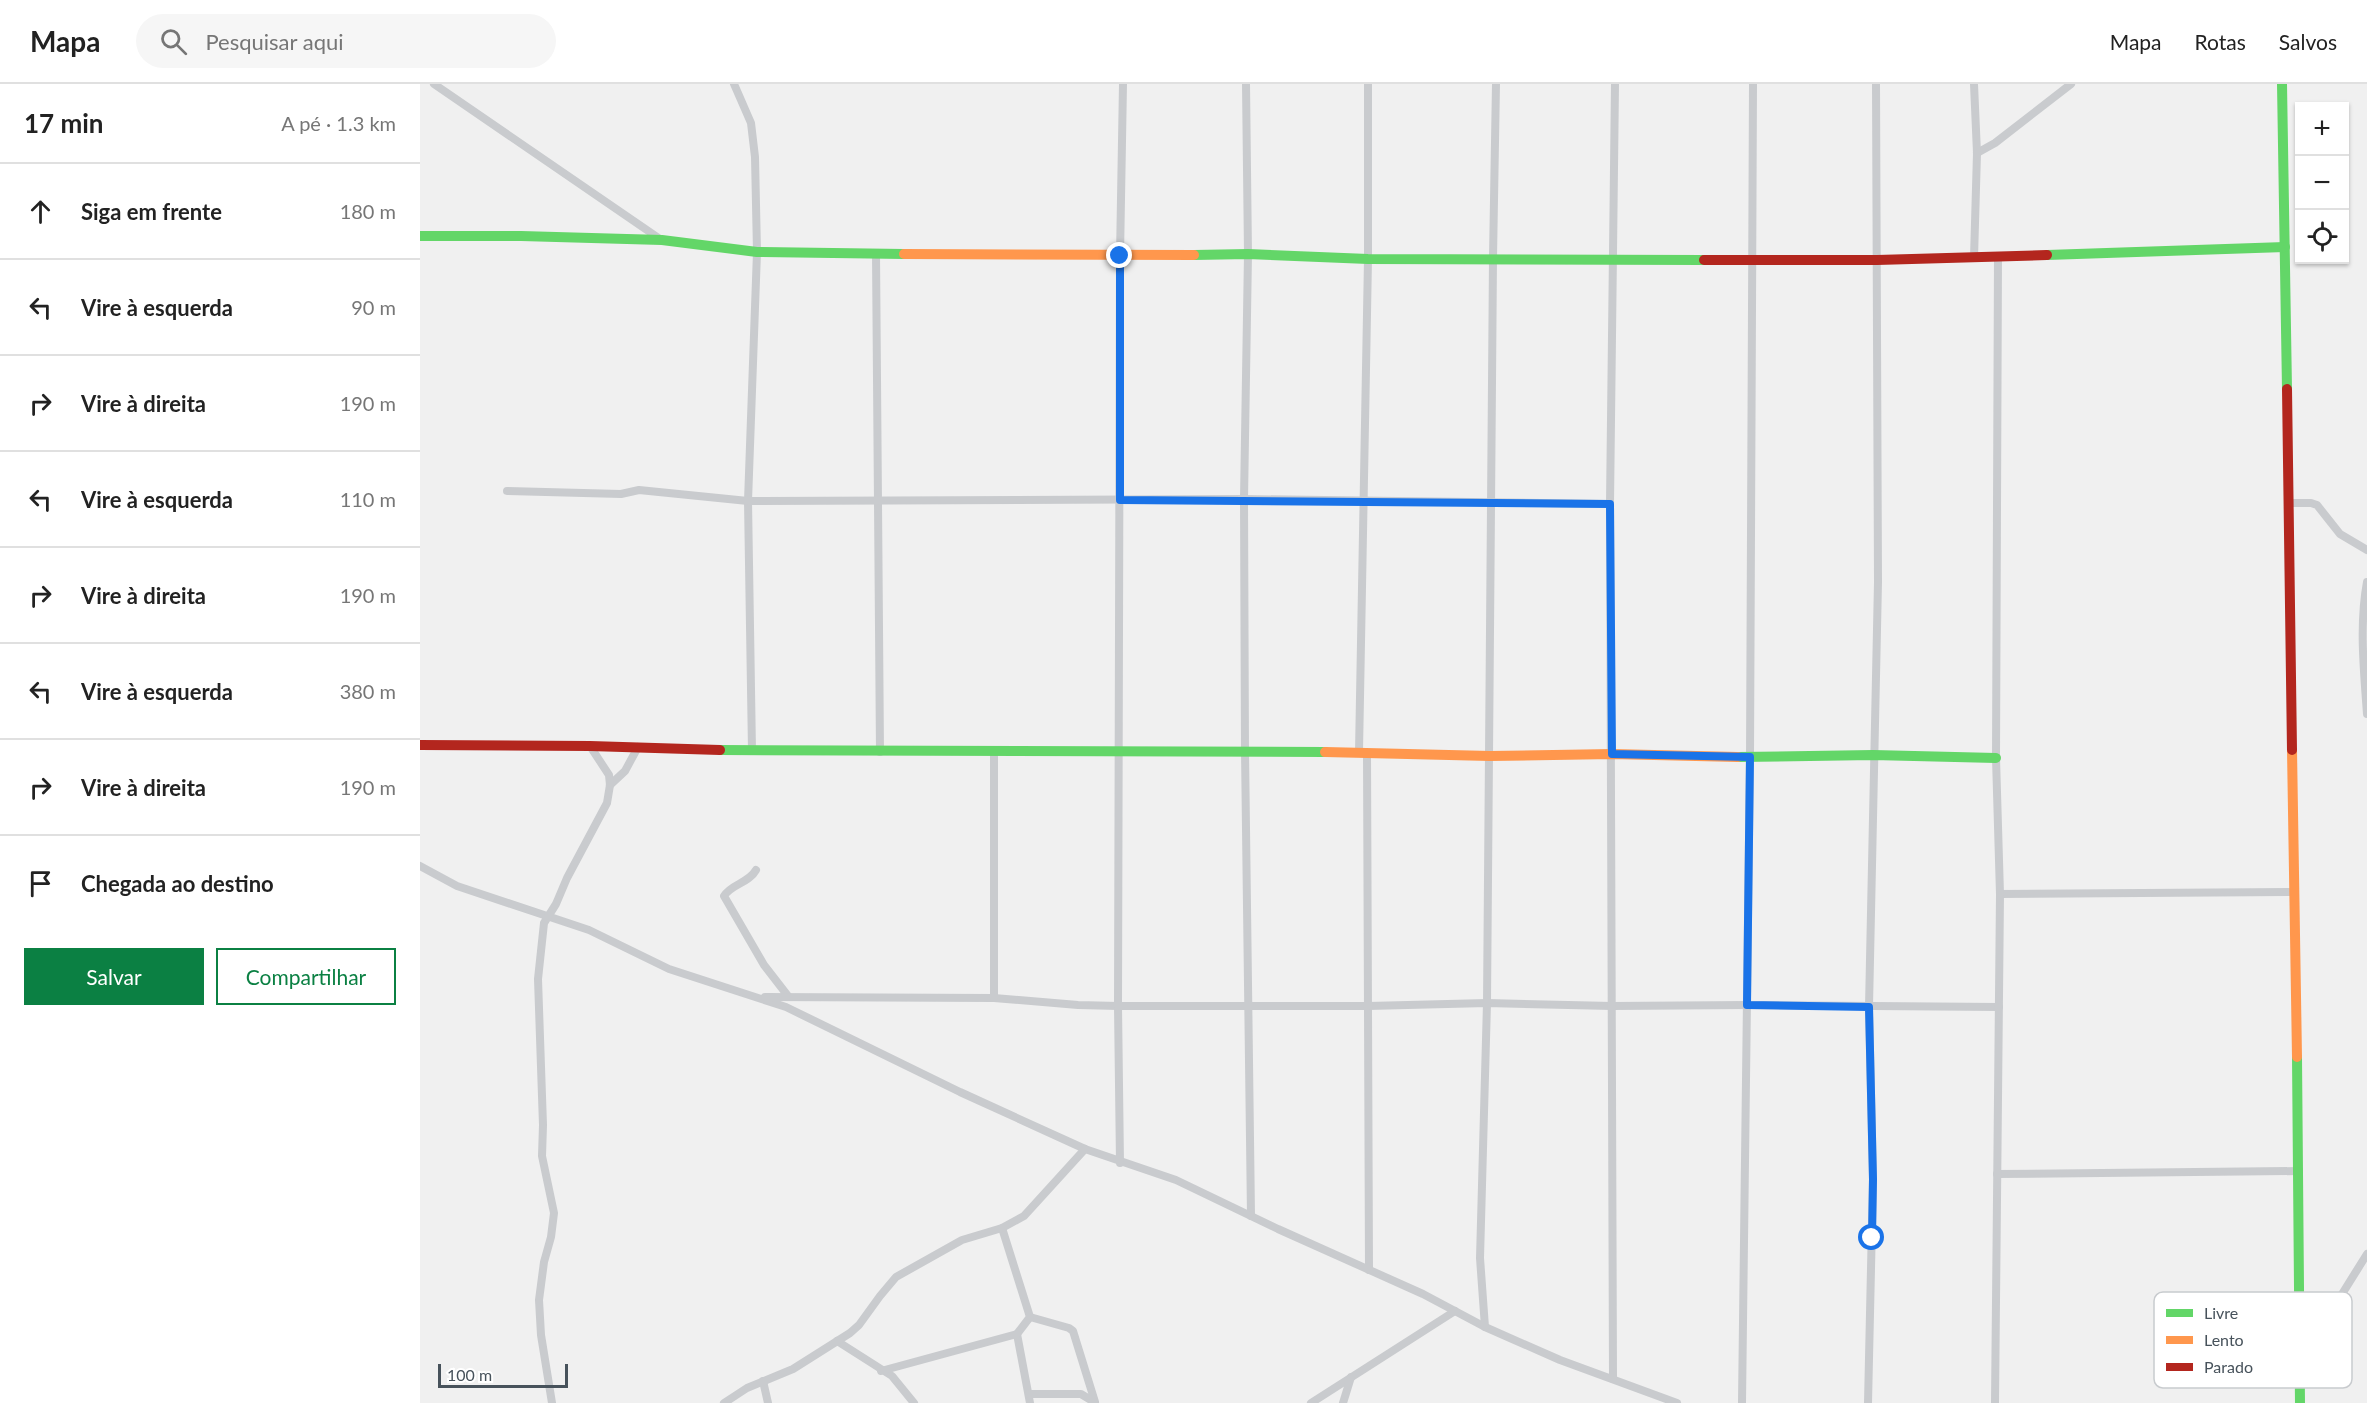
<!DOCTYPE html>
<html lang="pt">
<meta charset="utf-8">
<style>
:root{--surface:#fff;--page:#f6f6f6;--text:#222;--muted:#767676;--line:#e0e0e0;--accent:#0b8043}
body{margin:0;font-family:Lato,sans-serif;background:var(--page);color:var(--text)}
.controls{position:absolute;right:18px;top:18px;display:grid;overflow:hidden;border-radius:0px;box-shadow:0 2px 4px #0004}
.controls button{width:54px;height:54px;display:grid;place-items:center;padding:0;border:0;border-bottom:2px solid var(--line);background:var(--surface);color:var(--text);font:30px sans-serif}
.scale{position:absolute;left:18px;bottom:15px;width:130px;box-sizing:border-box;padding-left:6px;border:3px solid #47525b;border-top:0;font-size:16px;line-height:21px;white-space:nowrap;color:#47525b;-webkit-text-stroke:4px #fff;paint-order:stroke}
.stop{position:absolute;width:18px;height:18px;margin:-14px;border:4px solid #1a73e8;border-radius:50%;background:#fff}
.stop.end{background:#1a73e8;border-color:#fff;box-shadow:0 2px 6px #0008}
.list{margin:0;padding:0;list-style:none}
h2{display:flex;justify-content:space-between;align-items:center;height:78px;margin:0;padding:0 24px;font-size:26px}
h2 small{font-size:20px;font-weight:400;color:var(--muted)}
.list li{display:grid;grid-template-columns:39px 1fr auto;gap:18px;align-items:center;box-sizing:border-box;height:96px;padding:0 24px;border-top:2px solid var(--line)}
.list b{display:block;font-size:22px;white-space:nowrap}
.list em{font-size:20px;font-style:normal;color:var(--muted)}
.actions{display:flex;gap:12px;padding:18px 24px}
.actions a{flex:1;padding:14px 0;border:2px solid var(--accent);border-radius:0px;text-align:center;font-size:21px;color:var(--accent)}
.actions .main{background:var(--accent);color:#fff}
.icon{flex:none;width:33px;height:33px;fill:none;stroke:currentColor;stroke-width:2;stroke-linecap:round;stroke-linejoin:round}
.map{position:relative;flex:none;width:1947px;height:1319px;overflow:hidden}
header{display:flex;align-items:center;gap:36px;box-sizing:border-box;height:84px;padding:0 30px;background:var(--surface);border-bottom:2px solid var(--line)}
header strong{font-size:28px}
nav{display:flex;gap:33px;margin-inline-start:auto;font-size:21px}
.search{width:420px;height:54px;background:var(--page);display:flex;align-items:center;gap:15px;box-sizing:border-box;padding:0 21px;border-radius:33px;color:var(--muted);font-size:22px}
main{display:flex}
aside{flex:1;background:var(--surface)}
.map>svg:first-child{display:block}
.lines{fill:none;stroke-linecap:round;stroke-linejoin:round}
.street{stroke:#c9cbce;stroke-width:8}
.fast{stroke:#63d668;stroke-width:10}
.slow{stroke:#ff974d;stroke-width:10}
.jam{stroke:#b3261e;stroke-width:10}
.route{stroke:#1a73e8;stroke-width:8}
.key{fill:#fff;stroke:#c8cbce;stroke-width:1.5}
.key-label{font-size:16px;fill:#47525b}
</style>
<header>
<strong>Mapa</strong>
<div class="search"><svg class="icon" aria-label="search" viewBox="0 0 24 24"><circle cx="10" cy="10" r="6"/><path d="M15 15l6 6"/></svg>Pesquisar aqui</div>
<nav><a>Mapa</a><a>Rotas</a><a>Salvos</a></nav>
</header>
<main>
<aside>
<h2>17 min<small>A pé · 1.3 km</small></h2>
<ul class="list">
<li><svg class="icon" aria-label="ahead" viewBox="0 0 24 24"><path d="M12 20V5M6 11l6-6 6 6"/></svg><div><b>Siga em frente</b></div><em>180 m</em></li>
<li><svg class="icon" aria-label="left" viewBox="0 0 24 24"><path d="M17 20v-9H6M10 6l-5 5 5 5"/></svg><div><b>Vire à esquerda</b></div><em>90 m</em></li>
<li><svg class="icon" aria-label="right" viewBox="0 0 24 24"><path d="M7 20v-9h11M14 6l5 5-5 5"/></svg><div><b>Vire à direita</b></div><em>190 m</em></li>
<li><svg class="icon" aria-label="left" viewBox="0 0 24 24"><path d="M17 20v-9H6M10 6l-5 5 5 5"/></svg><div><b>Vire à esquerda</b></div><em>110 m</em></li>
<li><svg class="icon" aria-label="right" viewBox="0 0 24 24"><path d="M7 20v-9h11M14 6l5 5-5 5"/></svg><div><b>Vire à direita</b></div><em>190 m</em></li>
<li><svg class="icon" aria-label="left" viewBox="0 0 24 24"><path d="M17 20v-9H6M10 6l-5 5 5 5"/></svg><div><b>Vire à esquerda</b></div><em>380 m</em></li>
<li><svg class="icon" aria-label="right" viewBox="0 0 24 24"><path d="M7 20v-9h11M14 6l5 5-5 5"/></svg><div><b>Vire à direita</b></div><em>190 m</em></li>
<li><svg class="icon" aria-label="arrive" viewBox="0 0 24 24"><path d="M6 21V4h12l-3 4 3 4H6"/></svg><div><b>Chegada ao destino</b></div></li>
</ul>
<div class="actions"><a class="main">Salvar</a><a>Compartilhar</a></div>
</aside>
<div class="map">
<svg width="1947" height="1319" viewBox="0 0 1947 1319">
<rect width="100%" height="100%" fill="#f0f0f0"/>
<g class="lines">
<g class="street">
<path d="M14,0L240,155"/>
<path d="M314,0L331,39L335,73L337,168L328,417L332,667"/>
<path d="M826,0L828,170L824,415L825,667L831,1132"/>
<path d="M1557,69L1575,59L1651,0"/>
<path d="M456,170L460,668"/>
<path d="M1554,174L1557,69L1554,0"/>
<path d="M87,407L201,410L219,406L328,417L824,415L1190,420"/>
<path d="M1869,419H1891L1897,421L1920,450L1947,466"/>
<path d="M1947,498C1939,541 1944,587 1947,630"/>
<path d="M939,668L948,175V0"/>
<path d="M947,669L949,1186"/>
<path d="M190,701L205,687L218,663"/>
<path d="M0,782L37,802L169,846L249,885L366,923L540,1008L665,1065L756,1096L858,1145L1003,1210L1065,1243L1140,1276L1257,1319"/>
<path d="M336,786C329,799 311,800 304,812L344,881L368,912"/>
<path d="M1580,810L1873,808"/>
<path d="M345,913L574,914L658,921L698,922H948L1067,919L1192,922L1327,921L1579,923"/>
<path d="M574,914V667"/>
<path d="M700,1079L698,922L700,172L703,0"/>
<path d="M1577,1090L1879,1087"/>
<path d="M610,1233L649,1244L653,1247L675,1318"/>
<path d="M1065,1243L1060,1174L1067,919L1073,174L1076,0"/>
<path d="M597,1250L610,1319"/>
<path d="M417,1257L472,1292L494,1319"/>
<path d="M1880,1270L1899,1247L1947,1170"/>
<path d="M461,1287L597,1250L610,1233L582,1144"/>
<path d="M1193,1295L1190,420L1195,0"/>
<path d="M343,1297L348,1319"/>
<path d="M609,1310H661L674,1318"/>
<path d="M132,1319L121,1251L119,1216L124,1178L131,1153L134,1129L122,1072L123,1041L118,895L124,839L136,820L147,794L187,719L190,701L189,691L170,662"/>
<path d="M304,1319L327,1304L373,1285L430,1249L439,1241L460,1212L476,1193L542,1156L582,1144L604,1132L665,1065"/>
<path d="M891,1319L1035,1227"/>
<path d="M923,1319L931,1293"/>
<path d="M1322,1319L1330,673L1333,0"/>
<path d="M1448,1319L1453,1095L1449,923L1458,498L1456,0"/>
<path d="M1575,1319L1580,810L1576,674L1578,172"/>
</g>
<g class="fast">
<path d="M1862,0L1867,305"/>
<path d="M0,152H101L242,156L337,168L484,170"/>
<path d="M774,171L828,170L948,175L1284,176"/>
<path d="M1627,171L1865,163"/>
<path d="M300,666L905,668"/>
<path d="M1318,673L1453,671L1576,674"/>
<path d="M1877,973L1880,1319"/>
</g>
<g class="slow">
<path d="M484,170L774,171"/>
<path d="M1872,666L1877,973"/>
<path d="M905,668L1070,672L1192,670L1318,673"/>
</g>
<g class="jam">
<path d="M1284,176H1457L1627,171"/>
<path d="M1867,305L1872,666"/>
<path d="M0,661L170,662L300,666"/>
</g>
</g>
<g class="lines">
<path class="route" d="M700,172V416L1190,420L1192,670L1330,673L1327,921L1449,923L1453,1095L1452,1154"/>
</g>
<rect x="1734" y="1208" width="198" height="96" rx="9" class="key"/>
<rect x="1746" y="1225" width="27" height="8" fill="#63d668"/>
<rect x="1746" y="1252" width="27" height="8" fill="#ff974d"/>
<rect x="1746" y="1279" width="27" height="8" fill="#b3261e"/>
<g class="key-label">
<text x="1784" y="1235">Livre</text>
<text x="1784" y="1262">Lento</text>
<text x="1784" y="1289">Parado</text>
</g>
</svg>
<div class="controls">
<button>+</button>
<button>−</button>
<button><svg class="icon" aria-label="locate" viewBox="0 0 24 24"><circle cx="12" cy="12" r="6"/><path d="M12 2v4M12 18v4M2 12h4M18 12h4"/></svg></button>
</div>
<div class="scale">100 m</div>
<div class="stop" style="left:1452px;top:1154px"></div>
<div class="stop end" style="left:700px;top:172px"></div>
</div>
</main>
